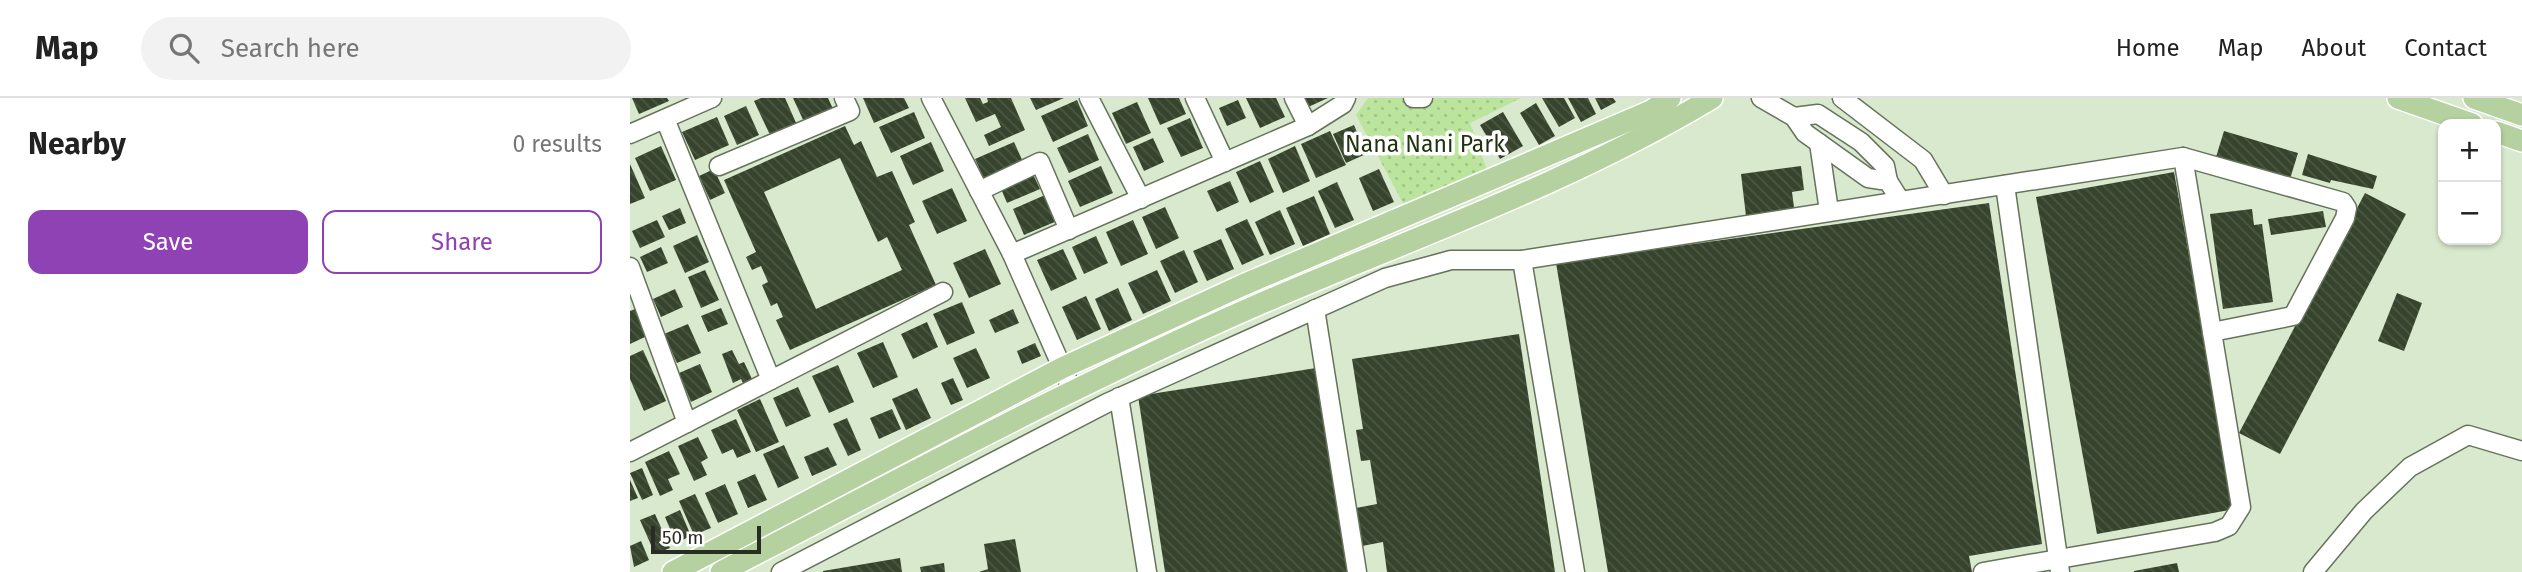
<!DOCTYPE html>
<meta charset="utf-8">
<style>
:root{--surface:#fff;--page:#f2f2f2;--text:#222;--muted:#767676;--line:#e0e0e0;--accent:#8e42b4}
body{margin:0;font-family:"Fira Sans",sans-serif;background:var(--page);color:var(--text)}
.controls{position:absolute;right:21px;top:21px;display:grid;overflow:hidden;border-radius:14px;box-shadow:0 2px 5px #0004}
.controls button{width:63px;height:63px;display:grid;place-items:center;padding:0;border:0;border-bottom:2px solid var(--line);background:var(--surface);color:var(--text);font:35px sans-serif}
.scale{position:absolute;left:21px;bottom:18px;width:110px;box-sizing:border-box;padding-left:7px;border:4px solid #272d22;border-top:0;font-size:19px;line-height:24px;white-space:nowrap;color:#272d22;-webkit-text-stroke:5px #fff;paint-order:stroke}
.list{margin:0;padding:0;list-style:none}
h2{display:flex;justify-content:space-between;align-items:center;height:91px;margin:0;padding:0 28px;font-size:30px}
h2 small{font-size:23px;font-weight:400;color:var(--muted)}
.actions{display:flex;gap:14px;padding:21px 28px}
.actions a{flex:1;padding:16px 0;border:2px solid var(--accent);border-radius:14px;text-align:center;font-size:24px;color:var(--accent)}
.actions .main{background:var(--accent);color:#fff}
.icon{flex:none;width:38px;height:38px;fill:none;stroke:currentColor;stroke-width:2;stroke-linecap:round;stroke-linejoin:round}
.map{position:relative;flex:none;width:1892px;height:474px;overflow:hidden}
header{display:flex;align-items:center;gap:42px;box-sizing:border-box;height:98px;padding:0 35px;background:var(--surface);border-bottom:2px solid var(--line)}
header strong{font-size:33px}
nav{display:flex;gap:38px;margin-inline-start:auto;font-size:24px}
.search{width:490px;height:63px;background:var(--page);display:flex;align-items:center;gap:18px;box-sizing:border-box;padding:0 24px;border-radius:38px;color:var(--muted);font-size:26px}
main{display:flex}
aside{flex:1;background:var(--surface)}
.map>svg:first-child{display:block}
.grass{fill:url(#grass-dots)}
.building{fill:url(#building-back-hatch);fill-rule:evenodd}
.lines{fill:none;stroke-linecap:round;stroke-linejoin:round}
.minor-casing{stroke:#64735a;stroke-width:21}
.major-casing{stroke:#fff;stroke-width:24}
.minor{stroke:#fff;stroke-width:18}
.major{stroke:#b5d1a0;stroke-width:21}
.labels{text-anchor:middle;stroke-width:7;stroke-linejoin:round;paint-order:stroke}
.park-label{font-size:23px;fill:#1f320e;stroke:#fff}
</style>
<header>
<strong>Map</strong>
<div class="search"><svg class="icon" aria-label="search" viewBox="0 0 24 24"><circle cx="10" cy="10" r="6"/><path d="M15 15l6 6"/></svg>Search here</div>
<nav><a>Home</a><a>Map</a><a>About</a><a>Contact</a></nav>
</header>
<main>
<aside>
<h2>Nearby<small>0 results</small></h2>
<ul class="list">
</ul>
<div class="actions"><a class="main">Save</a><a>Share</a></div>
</aside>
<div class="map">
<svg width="1892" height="474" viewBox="0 0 1892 474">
<defs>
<pattern id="grass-dots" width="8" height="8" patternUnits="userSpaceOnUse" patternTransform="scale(1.75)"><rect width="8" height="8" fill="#bbe49d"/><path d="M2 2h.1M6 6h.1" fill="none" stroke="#a1c487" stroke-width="1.8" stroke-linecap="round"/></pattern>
<pattern id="building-back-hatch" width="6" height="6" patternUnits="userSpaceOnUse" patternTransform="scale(1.75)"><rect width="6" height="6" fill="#37442d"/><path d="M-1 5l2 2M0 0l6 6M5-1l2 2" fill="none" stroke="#4b5743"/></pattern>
</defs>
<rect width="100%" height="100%" fill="#d8e9cd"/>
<path class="grass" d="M738,0H891L840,25L857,72L774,107L726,17Z"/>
<g class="building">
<path d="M2,0H37L39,3L9,16Z"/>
<path d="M131,0H155L167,27L141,39L124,3Z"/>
<path d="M163,0H198L204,13L175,26Z"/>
<path d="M233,0H274L279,10L244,25Z"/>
<path d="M335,0H350L353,6L358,4L357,0H381L395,32L359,48L354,37L371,29L365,16L346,24Z"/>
<path d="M400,0H434L406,12Z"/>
<path d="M518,0H549L556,16L530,27Z"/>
<path d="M616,0H646L655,19L630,30Z"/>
<path d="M671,0H698L676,10Z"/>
<path d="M912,0H934L945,20L929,29Z"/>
<path d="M938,0H958L966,16L951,24Z"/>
<path d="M965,0H983L986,4L971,12Z"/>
<path d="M447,2L458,28L423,44L411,18Z"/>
<path d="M608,2L616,20L597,28L589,10Z"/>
<path d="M507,4L521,35L496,46L482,15Z"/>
<path d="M906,5L925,38L909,47L890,15Z"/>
<path d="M116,8L129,37L107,47L94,18Z"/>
<path d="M284,14L295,40L261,55L249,29Z"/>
<path d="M873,14L893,48L870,61L850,27Z"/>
<path d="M87,19L99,47L65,62L52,34Z"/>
<path d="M560,20L573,50L551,59L537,30Z"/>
<path d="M724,27L736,56L716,65L703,36Z"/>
<path d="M215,28L224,47L231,43L247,79L262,73L285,124L279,127L306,187L160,252L146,222L153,219L147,205L141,208L132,187L138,184L131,168L122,172L116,159L126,154L94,82ZM210,60L248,144L257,139L272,172L186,211L134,94Z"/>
<path d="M700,33L716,67L686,80L671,46Z"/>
<path d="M1594,33L1668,55L1660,81L1586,59Z"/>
<path d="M458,36L469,62L439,75L427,50Z"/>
<path d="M523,40L534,64L514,73L503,49Z"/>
<path d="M301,44L314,73L283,87L270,58Z"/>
<path d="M384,44L394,66L355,83L345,61Z"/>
<path d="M31,48L46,82L20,93L5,60Z"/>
<path d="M665,48L680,83L653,95L638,61Z"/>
<path d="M1678,56L1747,78L1743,91L1701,82L1700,85L1672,77Z"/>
<path d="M630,63L644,94L620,105L606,74Z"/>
<path d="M0,66L15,100L0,106Z"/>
<path d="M471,68L483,95L450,109L438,83Z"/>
<path d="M1171,68L1174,92L1162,94L1165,117L1116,118L1111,76Z"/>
<path d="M84,71L95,95L80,102L69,78Z"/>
<path d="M749,71L764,104L743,113L729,80Z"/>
<path d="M401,72L410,91L377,105L369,86Z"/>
<path d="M1544,74L1605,411L1467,436L1406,99Z"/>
<path d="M600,83L609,104L587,114L577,93Z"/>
<path d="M707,84L724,122L705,130L688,93Z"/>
<path d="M322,90L337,123L307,136L292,103Z"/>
<path d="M1735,95L1776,116L1650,356L1609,335Z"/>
<path d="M415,97L427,123L394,137L383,111Z"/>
<path d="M684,98L700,136L673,148L656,110Z"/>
<path d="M1359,105L1412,446L1339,458L1342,474H978L926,165Z"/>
<path d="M535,109L549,140L526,151L512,119Z"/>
<path d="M50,110L56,125L39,132L32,118Z"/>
<path d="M1622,111L1624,127L1632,126L1643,204L1593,211L1580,116Z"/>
<path d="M650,112L665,146L640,157L625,124Z"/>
<path d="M1693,113L1696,129L1641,137L1638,121Z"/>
<path d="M617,121L634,157L612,167L595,131Z"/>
<path d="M27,122L35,139L10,150L2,133Z"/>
<path d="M503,122L518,156L491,168L476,134Z"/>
<path d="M67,137L79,164L55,175L43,148Z"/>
<path d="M466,138L478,165L454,176L442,149Z"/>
<path d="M591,141L604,171L577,183L563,153Z"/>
<path d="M31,149L38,165L17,174L10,159Z"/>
<path d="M355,151L371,186L339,200L323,165Z"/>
<path d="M433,151L447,181L421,193L407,162Z"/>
<path d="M554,152L568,184L545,195L530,163Z"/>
<path d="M75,172L89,202L71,210L58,179Z"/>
<path d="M527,172L541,203L513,216L498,185Z"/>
<path d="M488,190L502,222L479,233L465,201Z"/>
<path d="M45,191L53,209L31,219L23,201Z"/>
<path d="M1767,195L1792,205L1774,253L1748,243Z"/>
<path d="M456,198L471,231L447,242L432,209Z"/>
<path d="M332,204L345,235L317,247L303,216Z"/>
<path d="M91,210L98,226L78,234L71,218Z"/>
<path d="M5,211L17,238L0,246V213Z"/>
<path d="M383,211L389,225L365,235L359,222Z"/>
<path d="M297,224L308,249L283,261L271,236Z"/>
<path d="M58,226L71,255L47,265L34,236Z"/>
<path d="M889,236L925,474H757L753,444L732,448L726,410L747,406L740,362L731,363L726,332L733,331L722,261Z"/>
<path d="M253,244L268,279L243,290L227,255Z"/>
<path d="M405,245L411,258L392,266L387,253Z"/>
<path d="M346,250L360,280L337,290L323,260Z"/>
<path d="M13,252L36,303L14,313L0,281V258Z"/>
<path d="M102,252L109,266L114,264L123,283L114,287L111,281L103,285L92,256Z"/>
<path d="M70,266L82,294L61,304L49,275Z"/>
<path d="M208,267L224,304L199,315L182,278Z"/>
<path d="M686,270L717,474H535L508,298Z"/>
<path d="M323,280L333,302L321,307L311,285Z"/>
<path d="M168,289L181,318L156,329L143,300Z"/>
<path d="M287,290L301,320L276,332L262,301Z"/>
<path d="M130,301L149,344L126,354L107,312Z"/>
<path d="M262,311L271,331L249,341L240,320Z"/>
<path d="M217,320L231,352L218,358L203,326Z"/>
<path d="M106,321L121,354L107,360L103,351L92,356L81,332Z"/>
<path d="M68,339L78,360L71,364L77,377L64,383L48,348Z"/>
<path d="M154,347L169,380L148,390L133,356Z"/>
<path d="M198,349L207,367L182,378L174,359Z"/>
<path d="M39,353L50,376L38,381L43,392L30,398L15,364Z"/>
<path d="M12,370L23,397L12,402L0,375Z"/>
<path d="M125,376L137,402L118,410L107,384Z"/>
<path d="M0,382L8,400L0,403Z"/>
<path d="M95,386L108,416L88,425L75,395Z"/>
<path d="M65,396L81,430L64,437L49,403Z"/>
<path d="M50,412L61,438L46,445L35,419Z"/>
<path d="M25,416L40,450L25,456L10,422Z"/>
<path d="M385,441L391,474H349L358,471L354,446Z"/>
<path d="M11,443L19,462L4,469L0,448Z"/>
<path d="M270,460L272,474H193V473Z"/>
<path d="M314,465L315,474H291L290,469Z"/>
<path d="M1547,465L1549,474H1504V473Z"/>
</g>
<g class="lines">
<g class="minor-casing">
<g id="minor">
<path d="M301,0L382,156L442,292"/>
<path d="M459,0L511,101"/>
<path d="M565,0L595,64"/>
<path d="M664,0L678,28"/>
<path d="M783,0H793"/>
<path d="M1131,0L1164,19L1175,35L1238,80L1258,83L1270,102"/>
<path d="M1212,0L1293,62L1314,97"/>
<path d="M1164,19L1188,16L1231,44L1255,68L1258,83"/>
<path d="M35,21L141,282"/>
<path d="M0,36L82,0"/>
<path d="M1189,45L1199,113"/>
<path d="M89,68L220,13L214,0"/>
<path d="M1375,87L1430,474"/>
<path d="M349,93L410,64L439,132"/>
<path d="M382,156L678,28L713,6L716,0"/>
<path d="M892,162L945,474"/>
<path d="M0,169L57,325"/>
<path d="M685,211L727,474"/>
<path d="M489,299L517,474"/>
<path d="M0,354L313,194"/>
<path d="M151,474L477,305L755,180L821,162H892L1553,59L1713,104L1717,110L1715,120L1663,218L1582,234"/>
<path d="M1353,474L1585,434L1599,428L1611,409L1553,59"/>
<path d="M1683,474L1734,413L1780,369L1838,337L1892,353"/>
</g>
</g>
<g class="major-casing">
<g id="major">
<path d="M1768,0L1842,26"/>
<path d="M1844,0L1892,17"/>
<path d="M1866,34L1892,43"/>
<path d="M43,474L432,270L613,187L1021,13L1040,0"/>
<path d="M91,474C267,383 442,288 625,208C777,142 939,86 1082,0"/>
</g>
</g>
<use href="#minor" class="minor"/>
<use href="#major" class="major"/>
</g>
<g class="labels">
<g class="park-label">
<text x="795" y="54">Nana Nani Park</text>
</g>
</g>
</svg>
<div class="controls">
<button>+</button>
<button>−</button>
</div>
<div class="scale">50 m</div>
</div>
</main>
